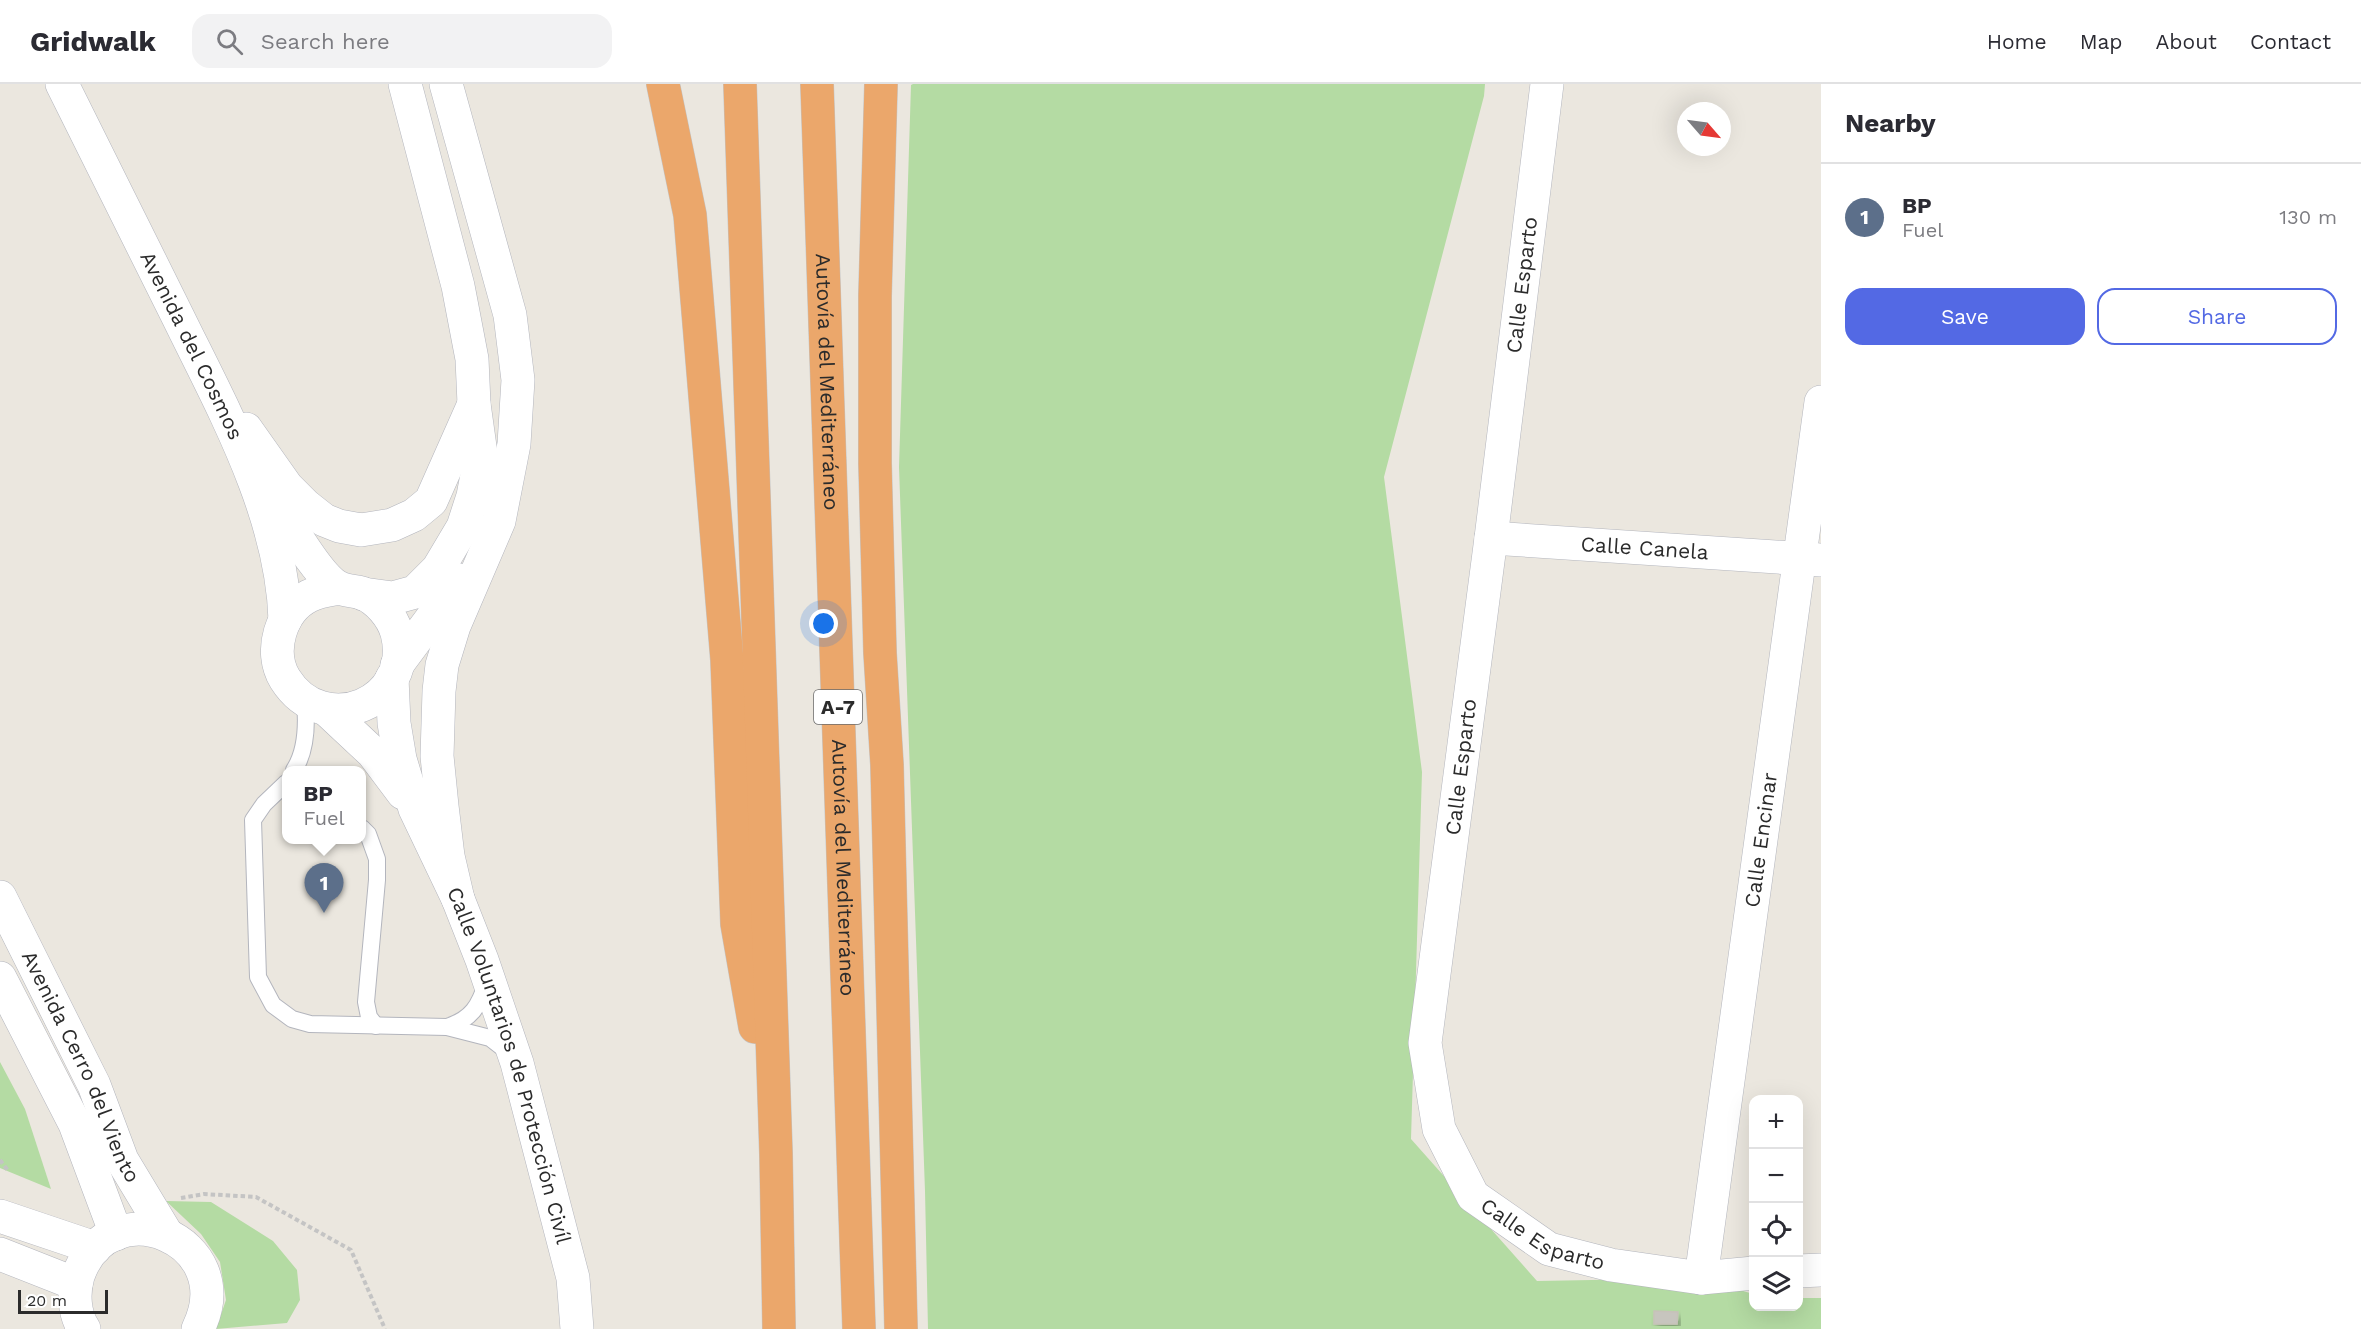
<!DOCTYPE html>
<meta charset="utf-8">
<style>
:root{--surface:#fff;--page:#f2f2f3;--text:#2b2b33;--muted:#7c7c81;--line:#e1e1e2;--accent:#5369e4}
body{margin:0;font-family:"Work Sans",sans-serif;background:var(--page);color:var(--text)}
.controls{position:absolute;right:18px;bottom:18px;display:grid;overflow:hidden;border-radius:12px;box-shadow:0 6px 24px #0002}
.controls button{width:54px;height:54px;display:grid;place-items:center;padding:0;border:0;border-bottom:2px solid var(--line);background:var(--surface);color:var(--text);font:30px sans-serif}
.compass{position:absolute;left:1677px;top:18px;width:54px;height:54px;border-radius:50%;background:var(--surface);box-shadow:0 6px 24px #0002;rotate:118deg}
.scale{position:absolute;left:18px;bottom:15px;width:90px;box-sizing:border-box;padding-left:6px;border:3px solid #2b2b2b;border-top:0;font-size:16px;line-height:21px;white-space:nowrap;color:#2b2b2b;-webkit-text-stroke:4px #fff;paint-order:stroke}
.you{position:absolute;left:824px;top:540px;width:21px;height:21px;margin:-15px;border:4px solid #fff;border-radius:50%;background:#1a73e8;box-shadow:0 0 0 9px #1a73e833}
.badge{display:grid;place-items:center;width:39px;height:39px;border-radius:50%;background:var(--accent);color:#fff;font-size:20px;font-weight:700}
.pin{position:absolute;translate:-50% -50px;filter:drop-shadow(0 2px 3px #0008)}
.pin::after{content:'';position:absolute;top:32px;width:21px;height:18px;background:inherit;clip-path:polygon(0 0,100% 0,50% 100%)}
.popup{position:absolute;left:282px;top:682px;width:84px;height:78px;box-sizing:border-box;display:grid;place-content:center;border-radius:12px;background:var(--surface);filter:drop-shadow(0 2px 4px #0005);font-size:20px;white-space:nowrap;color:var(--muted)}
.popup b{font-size:22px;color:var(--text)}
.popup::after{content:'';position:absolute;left:50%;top:100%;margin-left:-12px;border:12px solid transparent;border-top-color:var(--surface)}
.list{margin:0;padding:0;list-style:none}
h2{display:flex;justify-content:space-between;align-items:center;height:78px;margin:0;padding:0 24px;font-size:26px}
h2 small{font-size:20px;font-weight:400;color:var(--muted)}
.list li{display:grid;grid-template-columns:39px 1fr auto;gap:18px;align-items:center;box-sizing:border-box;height:108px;padding:0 24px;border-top:2px solid var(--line)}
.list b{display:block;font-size:22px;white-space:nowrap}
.list p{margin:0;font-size:20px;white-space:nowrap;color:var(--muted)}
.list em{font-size:20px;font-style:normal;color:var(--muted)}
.actions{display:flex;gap:12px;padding:18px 24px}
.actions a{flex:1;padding:14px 0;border:2px solid var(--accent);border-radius:18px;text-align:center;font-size:21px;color:var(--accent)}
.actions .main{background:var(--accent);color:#fff}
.icon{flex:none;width:33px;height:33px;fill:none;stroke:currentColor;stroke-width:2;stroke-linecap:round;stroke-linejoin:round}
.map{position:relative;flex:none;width:1821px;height:1245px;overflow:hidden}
header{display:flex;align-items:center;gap:36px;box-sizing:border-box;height:84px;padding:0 30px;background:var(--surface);border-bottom:2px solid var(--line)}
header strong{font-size:28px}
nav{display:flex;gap:33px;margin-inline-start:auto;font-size:21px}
.search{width:420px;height:54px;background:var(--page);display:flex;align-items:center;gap:15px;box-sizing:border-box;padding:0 21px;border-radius:18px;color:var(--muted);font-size:22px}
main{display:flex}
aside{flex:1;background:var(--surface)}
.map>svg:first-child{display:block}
.green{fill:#b4dba3}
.building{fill:#c7c5be;stroke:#c7c2b9;stroke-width:1.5;filter:url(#shadow)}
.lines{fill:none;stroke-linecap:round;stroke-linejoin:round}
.lane-casing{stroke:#b3b5bd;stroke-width:18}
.street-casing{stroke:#b3b5bd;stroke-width:34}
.secondary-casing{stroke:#b3b5bd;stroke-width:34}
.highway-casing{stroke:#c4c4c4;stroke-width:34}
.path{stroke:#c4c4c4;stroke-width:4;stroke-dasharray:4.5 3;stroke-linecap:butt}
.lane{stroke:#fff;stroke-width:16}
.street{stroke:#fff;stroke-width:33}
.secondary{stroke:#fff;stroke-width:33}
.highway{stroke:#eba76b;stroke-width:33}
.labels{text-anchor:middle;stroke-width:6;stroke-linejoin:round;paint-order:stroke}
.shield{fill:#fff;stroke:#6b6b6b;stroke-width:1.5}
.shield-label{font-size:20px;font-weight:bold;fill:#2b2b2b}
.street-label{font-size:21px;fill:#2b2b2b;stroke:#fff}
</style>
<header>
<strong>Gridwalk</strong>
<div class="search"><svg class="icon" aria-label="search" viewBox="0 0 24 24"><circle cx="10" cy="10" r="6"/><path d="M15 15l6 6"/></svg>Search here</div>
<nav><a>Home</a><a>Map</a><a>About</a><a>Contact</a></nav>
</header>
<main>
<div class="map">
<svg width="1821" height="1245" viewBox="0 0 1821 1245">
<defs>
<filter id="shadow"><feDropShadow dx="3.5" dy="6" stdDeviation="3" flood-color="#0004"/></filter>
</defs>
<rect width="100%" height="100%" fill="#ebe7df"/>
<g class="green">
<path d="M913,0H1485L1484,12L1384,393L1422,688L1411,1055L1537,1197L1701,1194L1753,1210L1754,1222H1798L1799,1214H1821V1245H928L925,1107L899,383L911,1Z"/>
<path d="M0,978L25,1025L51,1105L0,1084Z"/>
<path d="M166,1117L211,1118L273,1157L297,1186L300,1216L287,1239L216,1245L226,1216L220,1178L201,1150Z"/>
</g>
<path class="building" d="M1654,1227L1678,1228L1677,1240H1654Z"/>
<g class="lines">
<g class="lane-casing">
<g id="lane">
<path d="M294,686C307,666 307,640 305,618"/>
<path d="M286,699L264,720L253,736L258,893L273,921L292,935L310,940L447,943L490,954L508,968"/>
<path d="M362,744L368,750L377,775V796L366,918L369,933L376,942"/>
<path d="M447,943C472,935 479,922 487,898"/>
</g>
</g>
<g class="street-casing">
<g id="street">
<path id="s1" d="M1547,0L1491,454L1425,959L1439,1045L1473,1112L1549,1165L1611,1181L1701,1194L1754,1189"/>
<path id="s2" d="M1491,454L1821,476"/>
<path id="s3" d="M0,813L94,1001L122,1076L166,1149"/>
<path d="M0,894L75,1040L116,1150"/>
<path d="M0,1132L95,1164"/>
<path d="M0,1170L76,1200"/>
<path d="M1798,1187L1821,1186"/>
<path id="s4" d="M1701,1194L1821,318"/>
<path d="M84,1245C74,1230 73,1209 78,1192C109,1101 242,1156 198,1245"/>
</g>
</g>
<g class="secondary-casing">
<g id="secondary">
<path id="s5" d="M62,0C101,78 139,155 178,233C224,327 282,430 285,536"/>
<path d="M446,0L510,231L518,296L514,360L499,437L454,542L442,581L439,607L437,672L442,722L448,772L458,815"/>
<path d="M246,345L287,403L305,421L324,436L339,442L361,446L392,441L414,431L431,417L474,320"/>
<path d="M270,409C283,431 319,495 340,504C346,507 355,507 362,509C378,516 392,532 397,549C415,618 324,657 285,595C268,567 281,526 309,512C319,507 329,506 340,504"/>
<path d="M363,510L393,514L415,508L438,485L463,443L473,412L481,370L474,320L472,275L458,202L405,0"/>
<path d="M397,581L460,496"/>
<path id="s6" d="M392,594L394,639L400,675L415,725L458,815L482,876L517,979L573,1194L577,1245"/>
<path d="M327,626L373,669L403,709"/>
</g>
</g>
<g class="highway-casing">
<g id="highway">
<path d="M663,0L690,131L727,576L737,840L755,943"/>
<path d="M740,0L776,1070L779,1245"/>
<path id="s7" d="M817,0L859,1245"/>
<path d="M881,0L875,212V379L880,569L887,681L901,1245"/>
</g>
</g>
<g class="path">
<path d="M0,1076L9,1088"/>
<path d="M181,1114L204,1110L256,1113L351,1166L385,1245"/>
</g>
<use href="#lane" class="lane"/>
<use href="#street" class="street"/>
<use href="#secondary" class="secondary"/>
<use href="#highway" class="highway"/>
</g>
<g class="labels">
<rect class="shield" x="814" y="606" width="48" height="34" rx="4.5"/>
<g class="shield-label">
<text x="838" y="630">A-7</text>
</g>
<g class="street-label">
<text transform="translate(1522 201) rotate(-83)" y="7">Calle Esparto</text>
<text dy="7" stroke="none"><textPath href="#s5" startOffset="292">Avenida del Cosmos</textPath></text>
<text dy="7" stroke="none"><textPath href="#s7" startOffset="298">Autovía del Mediterráneo</textPath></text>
<text dy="7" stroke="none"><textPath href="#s2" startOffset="154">Calle Canela</textPath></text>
<text transform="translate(1461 683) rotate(-83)" y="7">Calle Esparto</text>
<text dy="7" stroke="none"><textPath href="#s4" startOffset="442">Calle Encinar</textPath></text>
<text dy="7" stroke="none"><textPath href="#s7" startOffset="784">Autovía del Mediterráneo</textPath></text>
<text dy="7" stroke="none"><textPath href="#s3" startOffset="188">Avenida Cerro del Viento</textPath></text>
<text dy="7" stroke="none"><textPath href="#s6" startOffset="408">Calle Voluntarios de Protección Civíl</textPath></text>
<text dy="7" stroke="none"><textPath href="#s1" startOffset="1210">Calle Esparto</textPath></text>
</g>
</g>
</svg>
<div class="controls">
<button>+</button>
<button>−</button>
<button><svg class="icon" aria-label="locate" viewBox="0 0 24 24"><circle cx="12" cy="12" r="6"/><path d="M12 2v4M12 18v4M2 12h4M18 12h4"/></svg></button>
<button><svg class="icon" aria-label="layers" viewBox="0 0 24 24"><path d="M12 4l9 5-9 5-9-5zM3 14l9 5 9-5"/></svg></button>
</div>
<svg class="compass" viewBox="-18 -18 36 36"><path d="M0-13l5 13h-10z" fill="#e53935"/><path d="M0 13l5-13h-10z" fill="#7c7c81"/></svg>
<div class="scale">20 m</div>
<div class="you"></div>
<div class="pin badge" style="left:324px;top:829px;background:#5c6f8a">1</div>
<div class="popup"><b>BP</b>Fuel</div>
</div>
<aside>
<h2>Nearby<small></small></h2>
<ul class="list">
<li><span class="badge" style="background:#5c6f8a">1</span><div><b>BP</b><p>Fuel</p></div><em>130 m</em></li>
</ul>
<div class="actions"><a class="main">Save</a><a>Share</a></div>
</aside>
</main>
